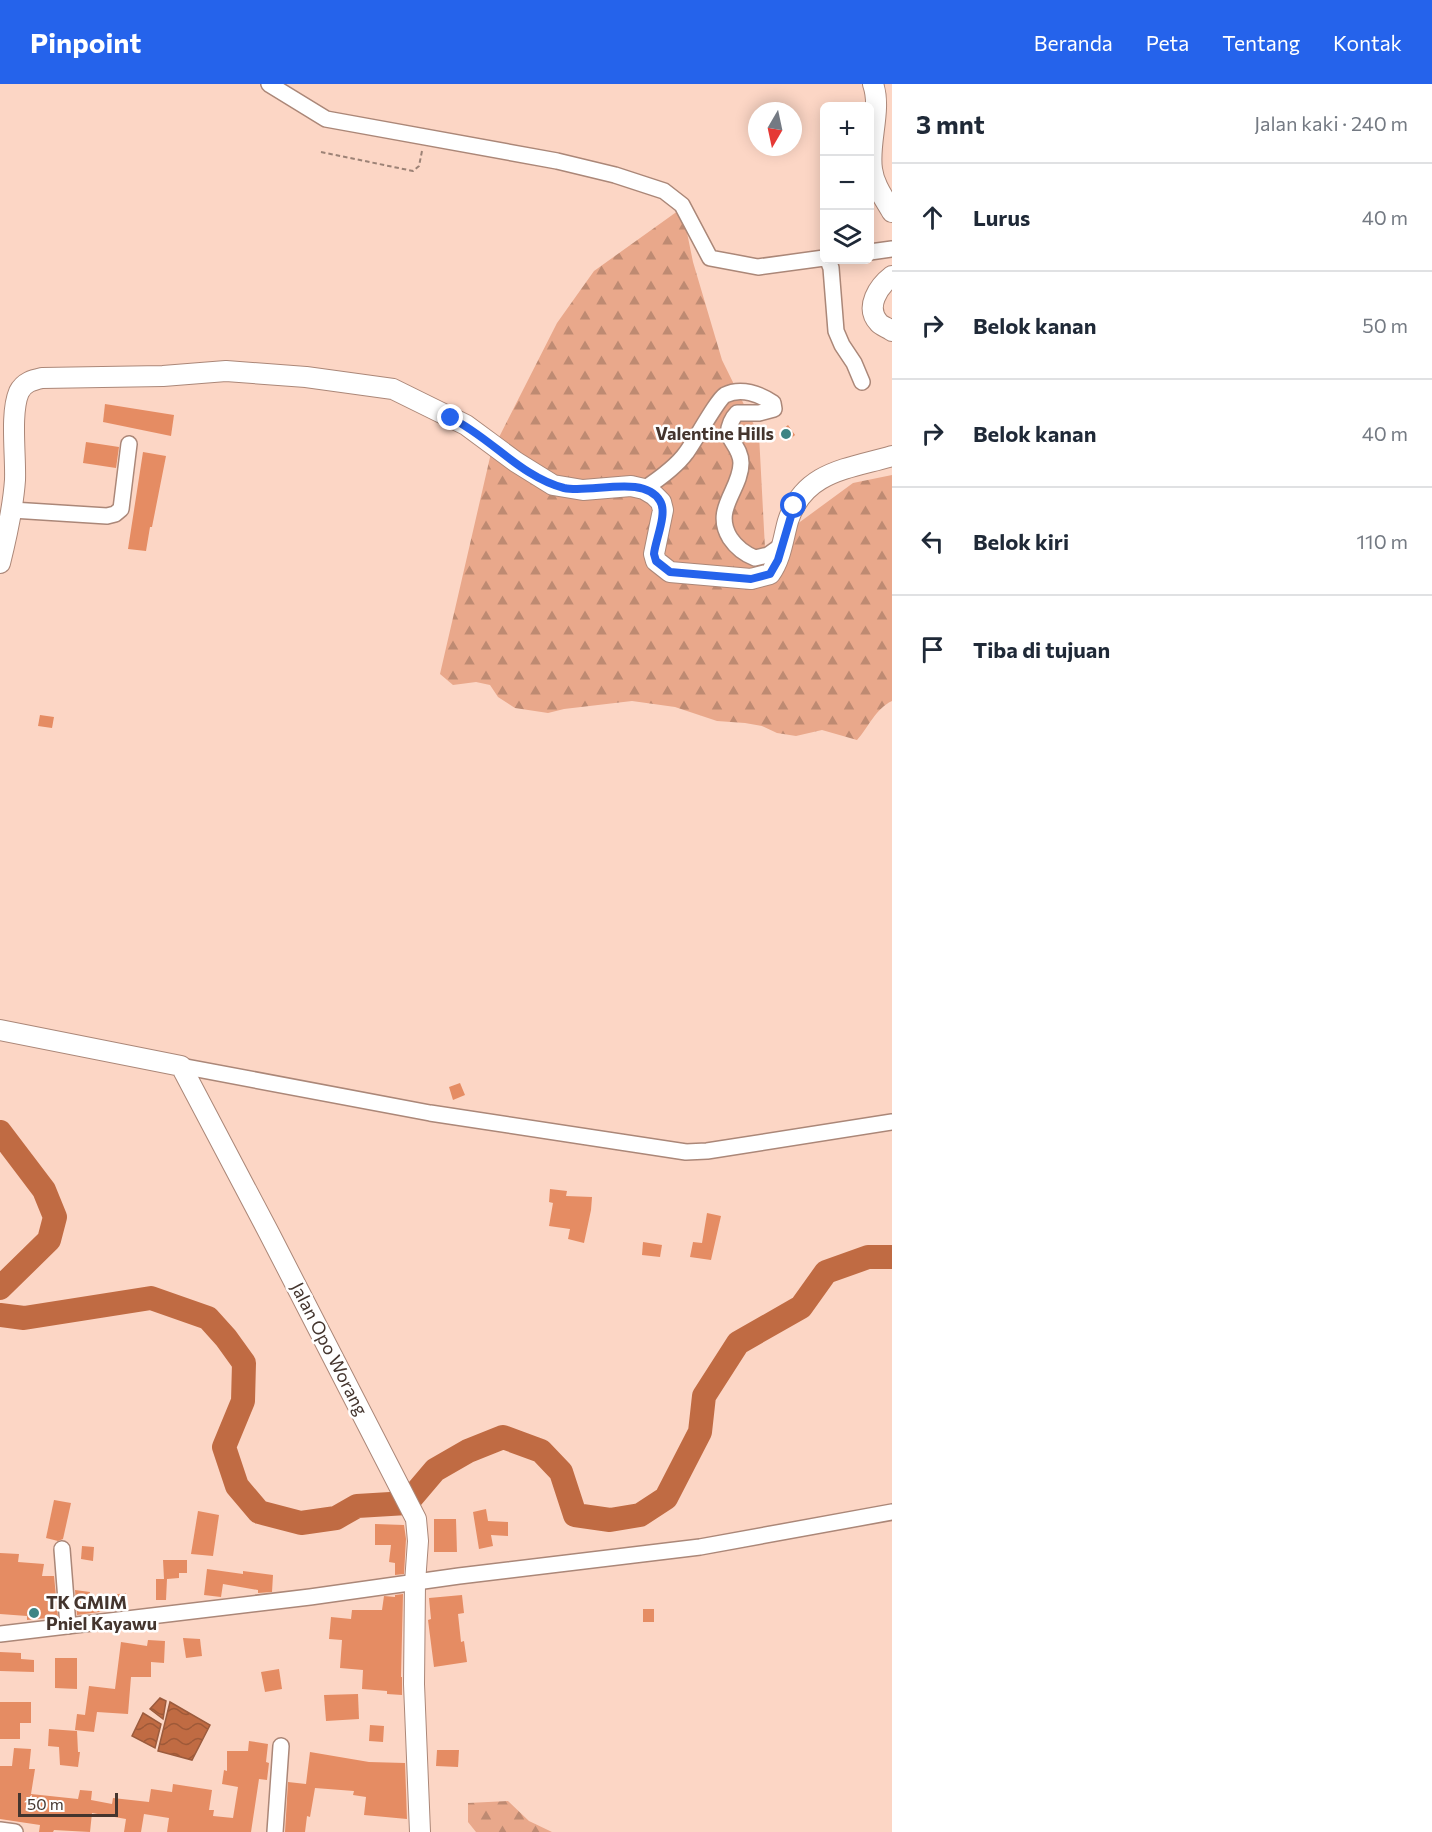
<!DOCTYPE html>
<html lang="id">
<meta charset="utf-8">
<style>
:root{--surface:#fff;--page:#f2f2f3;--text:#1f2937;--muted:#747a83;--line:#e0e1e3;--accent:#2563eb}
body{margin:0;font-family:Commissioner,sans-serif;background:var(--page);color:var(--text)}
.controls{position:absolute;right:18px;top:18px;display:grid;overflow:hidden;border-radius:9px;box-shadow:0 3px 15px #0003}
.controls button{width:54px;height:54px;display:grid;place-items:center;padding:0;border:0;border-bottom:2px solid var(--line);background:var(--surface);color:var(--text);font:30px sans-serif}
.compass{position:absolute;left:748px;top:18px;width:54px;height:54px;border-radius:50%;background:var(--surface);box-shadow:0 3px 15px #0003;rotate:189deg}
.scale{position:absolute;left:18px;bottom:15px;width:100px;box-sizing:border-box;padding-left:6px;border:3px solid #44352e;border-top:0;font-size:16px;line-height:21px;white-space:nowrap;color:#44352e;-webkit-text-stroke:4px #fff;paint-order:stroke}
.stop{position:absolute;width:18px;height:18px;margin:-14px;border:4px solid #2563eb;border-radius:50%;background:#fff}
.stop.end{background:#2563eb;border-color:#fff;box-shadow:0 2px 6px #0008}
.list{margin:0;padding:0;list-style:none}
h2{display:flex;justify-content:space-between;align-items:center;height:78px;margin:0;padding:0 24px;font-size:26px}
h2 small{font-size:20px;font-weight:400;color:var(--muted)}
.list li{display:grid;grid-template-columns:39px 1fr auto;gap:18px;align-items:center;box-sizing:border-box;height:108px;padding:0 24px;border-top:2px solid var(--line)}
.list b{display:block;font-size:22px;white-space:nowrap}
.list em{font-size:20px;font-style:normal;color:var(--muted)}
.icon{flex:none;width:33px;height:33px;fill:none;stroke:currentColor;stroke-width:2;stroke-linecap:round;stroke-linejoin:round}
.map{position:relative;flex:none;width:892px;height:1748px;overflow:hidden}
header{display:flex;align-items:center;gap:36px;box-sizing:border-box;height:84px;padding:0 30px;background:var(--accent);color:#fff}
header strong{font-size:28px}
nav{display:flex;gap:33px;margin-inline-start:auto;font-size:21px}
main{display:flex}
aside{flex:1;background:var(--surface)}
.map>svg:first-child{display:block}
.forest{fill:url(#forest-firs)}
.water{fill:url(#water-waves);stroke:#9b5b3d;stroke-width:1.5}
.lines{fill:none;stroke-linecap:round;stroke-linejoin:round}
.river{stroke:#c06b43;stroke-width:24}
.building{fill:#e58c63}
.minor-casing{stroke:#ab8778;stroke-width:18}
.tertiary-casing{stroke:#ab8778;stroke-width:22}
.path{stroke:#9c8276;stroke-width:2;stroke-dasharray:4.5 3;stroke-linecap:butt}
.minor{stroke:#fff;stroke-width:15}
.tertiary{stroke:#fff;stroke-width:20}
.route{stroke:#2563eb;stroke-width:8}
.poi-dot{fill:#3d8585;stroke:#fff;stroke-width:2}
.labels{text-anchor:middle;stroke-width:5;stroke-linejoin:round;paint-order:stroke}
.poi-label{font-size:18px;font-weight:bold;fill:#44352e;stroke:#fff;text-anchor:end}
.street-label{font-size:18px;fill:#44352e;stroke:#fff}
</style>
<header>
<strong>Pinpoint</strong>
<nav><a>Beranda</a><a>Peta</a><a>Tentang</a><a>Kontak</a></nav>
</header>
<main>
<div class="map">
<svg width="892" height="1748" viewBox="0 0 892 1748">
<defs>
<pattern id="forest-firs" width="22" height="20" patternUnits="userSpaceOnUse" patternTransform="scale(1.5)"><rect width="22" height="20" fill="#e9a88b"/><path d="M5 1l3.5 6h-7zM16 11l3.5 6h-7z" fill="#be8a72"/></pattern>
<pattern id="water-waves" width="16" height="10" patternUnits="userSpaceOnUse" patternTransform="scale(1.5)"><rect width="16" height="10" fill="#c06b43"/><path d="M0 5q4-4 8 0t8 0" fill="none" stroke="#9e5938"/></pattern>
</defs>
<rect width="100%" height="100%" fill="#fcd6c5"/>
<g class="forest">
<path d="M682,124L693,178L722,276L759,351L767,502L789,446L853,399L892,391V617C875,625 869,643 857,656L822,646L796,652L777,649L762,642L745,639L717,637L675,623L632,617L564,625L548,629L515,624L498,613L490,601L476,598L453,601L440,590L491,369L557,239L594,187Z"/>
<path d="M508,1717L529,1737L552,1748H476L468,1738V1719Z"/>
</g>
<g class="water">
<path d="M160,1614L166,1617L163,1635L150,1625Z"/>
<path d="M170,1618L210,1641L192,1676L158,1667Z"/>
<path d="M143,1629L161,1640L155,1664L132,1652Z"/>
</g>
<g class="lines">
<g class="river">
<path d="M0,1048L44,1106L55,1133L49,1156L0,1204"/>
<path d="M0,1231L24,1234L151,1214L208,1234L226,1254L244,1279L243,1317L224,1363L237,1402L259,1428L301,1439L336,1434L357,1422L407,1419L435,1386L468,1367L503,1353L541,1367L561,1388L575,1431L610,1436L640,1431L666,1414L700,1348L704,1312L738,1259L801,1223L826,1188L868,1173H892"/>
</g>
</g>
<g class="building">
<path d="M105,320L174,331L171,352L103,338Z"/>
<path d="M788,341L795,351L788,357L780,348Z"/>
<path d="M86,358L119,363L116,384L83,379Z"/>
<path d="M143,368L166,372L152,443H150L146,467L128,465Z"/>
<path d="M40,631L54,633L52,644L38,642Z"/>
<path d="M460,999L465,1011L453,1016L449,1003Z"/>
<path d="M550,1105L567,1107L566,1112L592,1113L591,1126L584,1159L568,1155L570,1145L549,1142L553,1119L549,1118Z"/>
<path d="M707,1129L721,1132L711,1176L690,1173L693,1158L702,1159Z"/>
<path d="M643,1158L662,1161L660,1173L642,1171Z"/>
<path d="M54,1416L71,1419L63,1455L58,1457L46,1454Z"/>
<path d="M486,1425L488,1437L508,1438V1452L491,1451L493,1462L479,1465L473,1428Z"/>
<path d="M198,1427L219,1431L213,1472L191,1470Z"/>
<path d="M434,1435H456L457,1468H434Z"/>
<path d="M375,1440L404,1441L406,1455L404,1490L395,1491V1479L389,1478L391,1461H375Z"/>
<path d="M82,1462L94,1463L93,1477L81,1475Z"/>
<path d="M0,1469L19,1470L18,1478L44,1480L42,1492H54L58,1533L27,1536V1532L0,1530Z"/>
<path d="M163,1476H187V1489H179V1494L167,1495L166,1516H156V1495H164Z"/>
<path d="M207,1485L243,1490V1487L273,1491L272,1508L258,1509V1506L223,1500L221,1513L204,1511Z"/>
<path d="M75,1506L90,1508L89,1514L126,1509L125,1520L114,1519L115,1526L77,1531Z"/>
<path d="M403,1510L401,1593H402V1611L387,1610V1607L362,1605L363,1586L340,1584L342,1556L329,1555L331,1533L351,1535L352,1526H382L384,1512L395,1513V1511Z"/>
<path d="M462,1511L464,1529L458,1530L461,1558L464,1557L467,1578L434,1583L428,1536L431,1535L429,1514Z"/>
<rect x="643" y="1525" width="11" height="13"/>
<path d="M183,1554L200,1555L202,1572L186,1574Z"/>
<path d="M148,1556L165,1557L164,1579L151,1578V1593H131L128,1630L97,1628L94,1648L75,1646L77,1630L85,1631L89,1602L115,1605L121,1558L147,1562Z"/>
<path d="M0,1568L21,1569V1575L34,1576V1588L0,1587Z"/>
<path d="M55,1574H77V1605L55,1604Z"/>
<path d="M279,1585L282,1605L265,1608L261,1588Z"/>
<path d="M358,1610L359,1635L326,1637L324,1611Z"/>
<path d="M0,1618H31V1639H20V1655H0Z"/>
<path d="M370,1641L384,1642L383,1658L369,1657Z"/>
<path d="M49,1645L77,1647L78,1668H80L78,1683L60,1681L59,1663L48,1662Z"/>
<path d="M249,1657L268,1660L266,1678L269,1679L267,1696L259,1695L251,1748H167L169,1734L144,1730L141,1748H124L126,1735L92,1729L90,1748L54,1746L53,1748H39L40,1741L0,1735V1682H12L14,1664L31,1665L29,1685H35L31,1710L78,1715L80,1706L92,1707L91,1716L112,1720L113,1714L149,1718L151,1705L172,1708L173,1700L212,1706L209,1726H214L213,1732L233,1734L238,1703L222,1700L224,1686L227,1687V1667H248Z"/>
<path d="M437,1666H459L458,1683L436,1682Z"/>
<path d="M310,1668L369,1678L405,1679L407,1735L364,1731L366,1713L353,1711L354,1707L315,1704L310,1733L307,1732L305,1748H285L288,1698L306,1700Z"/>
</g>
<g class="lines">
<g class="minor-casing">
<g id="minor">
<path d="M269,0L326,35L557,77L615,91L664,107L682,121L710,174L758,183L824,174"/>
<path d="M870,168L892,165"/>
<path d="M828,176L831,184L836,247L842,261L854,279L862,298"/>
<path d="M644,405C659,395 676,383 686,369C695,357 717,316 725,311C741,303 760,310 773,319L774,325L759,329H737C731,335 729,341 728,350C733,360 741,367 741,379C741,406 712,425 730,454C736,463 745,470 755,474L768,471L782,461"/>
<path d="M12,426L107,432L115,430L121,425L129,360"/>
<path d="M181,982L430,1029L686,1068L707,1067L892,1038"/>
<path d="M62,1465L68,1542"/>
<path d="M0,1550L310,1513L459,1492L700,1463L892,1428"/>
<path d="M0,1746L15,1748"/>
<path d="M275,1748L281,1662"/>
</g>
</g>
<g class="tertiary-casing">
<g id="tertiary">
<path d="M873,0C882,25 868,59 872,85C874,101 884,114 892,128"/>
<path d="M892,192C879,202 864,223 879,239C882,242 888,244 892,247"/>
<path d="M0,479C7,451 13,424 15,396C16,372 10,329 19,308C24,298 33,296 42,294L163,292L226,287L306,293L393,305L466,341L516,378L553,401L583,406L631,402L644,405L654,411L661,418L663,426L654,470L656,477L670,488L751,495L770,490C781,475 783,455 788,437C804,387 848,385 892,372"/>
<path d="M0,946L181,982L269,1149L416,1435L418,1457L415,1499L414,1600L420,1748"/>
</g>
</g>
<path class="path" d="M321,68L413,87L419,82L422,67"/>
<use href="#minor" class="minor"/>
<use href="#tertiary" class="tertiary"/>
</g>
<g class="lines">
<path class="route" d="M451,334C490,353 521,393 564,404C591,410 644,390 660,417C668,429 655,457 654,470L656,477L670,488L751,495L770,490L778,476L794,422"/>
</g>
<g class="poi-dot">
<circle cx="786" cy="350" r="6"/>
<circle cx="34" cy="1529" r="6"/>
</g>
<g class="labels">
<g class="poi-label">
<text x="774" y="356">Valentine Hills</text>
<text x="46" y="1525" text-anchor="start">TK GMIM<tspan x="46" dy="21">Pniel Kayawu</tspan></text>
</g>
<g class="street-label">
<text transform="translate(329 1265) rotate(63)" y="6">Jalan Opo Worang</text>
</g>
</g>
</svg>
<div class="controls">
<button>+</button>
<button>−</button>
<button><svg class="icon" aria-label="layers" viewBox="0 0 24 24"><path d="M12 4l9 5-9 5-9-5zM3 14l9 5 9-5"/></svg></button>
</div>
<svg class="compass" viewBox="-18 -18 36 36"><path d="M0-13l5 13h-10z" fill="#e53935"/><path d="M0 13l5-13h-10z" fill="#747a83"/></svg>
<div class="scale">50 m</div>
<div class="stop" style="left:794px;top:422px"></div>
<div class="stop end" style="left:451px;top:334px"></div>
</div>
<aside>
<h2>3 mnt<small>Jalan kaki · 240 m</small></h2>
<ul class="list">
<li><svg class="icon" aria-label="ahead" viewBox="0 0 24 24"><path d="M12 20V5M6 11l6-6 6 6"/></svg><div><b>Lurus</b></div><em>40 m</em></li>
<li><svg class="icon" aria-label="right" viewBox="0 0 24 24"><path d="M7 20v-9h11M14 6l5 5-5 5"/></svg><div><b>Belok kanan</b></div><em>50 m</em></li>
<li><svg class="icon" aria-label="right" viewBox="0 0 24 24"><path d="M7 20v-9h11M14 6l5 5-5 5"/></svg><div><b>Belok kanan</b></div><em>40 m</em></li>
<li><svg class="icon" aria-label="left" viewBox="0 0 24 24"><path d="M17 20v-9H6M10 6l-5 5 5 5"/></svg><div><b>Belok kiri</b></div><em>110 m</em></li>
<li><svg class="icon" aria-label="arrive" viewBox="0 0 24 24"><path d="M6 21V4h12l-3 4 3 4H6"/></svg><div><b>Tiba di tujuan</b></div></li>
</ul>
</aside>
</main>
